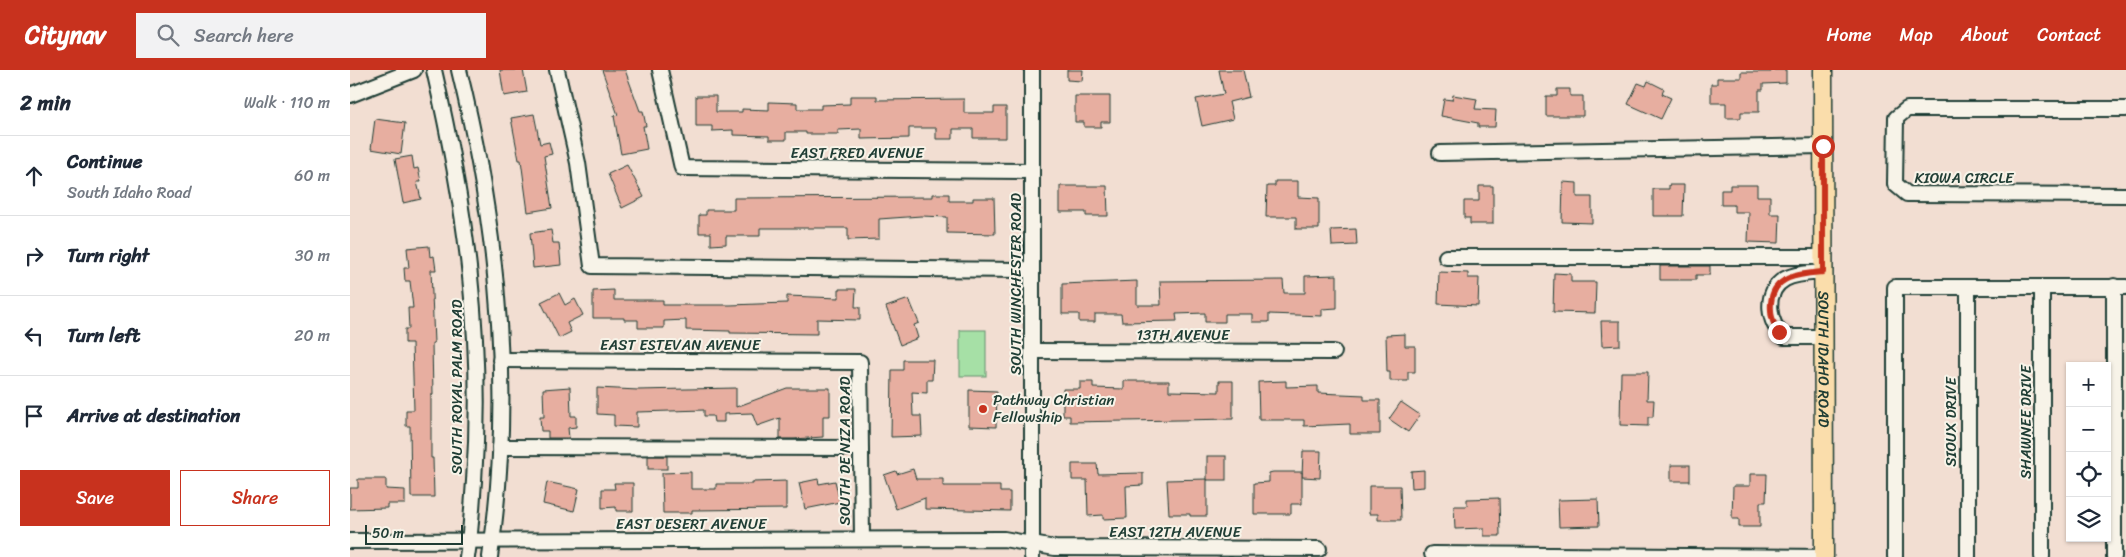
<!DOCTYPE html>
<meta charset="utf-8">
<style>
:root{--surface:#fff;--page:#f2f2f3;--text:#1f2937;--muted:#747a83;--line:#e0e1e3;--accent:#c8321e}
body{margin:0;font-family:Sriracha,sans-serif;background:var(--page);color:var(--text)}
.controls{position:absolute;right:15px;bottom:15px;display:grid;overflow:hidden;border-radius:0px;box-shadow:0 1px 4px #0004}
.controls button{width:45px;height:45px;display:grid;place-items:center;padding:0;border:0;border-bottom:1px solid var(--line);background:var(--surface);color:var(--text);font:25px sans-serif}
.scale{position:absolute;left:15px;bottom:12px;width:98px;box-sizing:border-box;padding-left:5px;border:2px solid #1f3d34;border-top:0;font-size:14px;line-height:18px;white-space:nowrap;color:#1f3d34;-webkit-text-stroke:4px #f7f3e8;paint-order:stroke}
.stop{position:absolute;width:15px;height:15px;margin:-11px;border:4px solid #c8321e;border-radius:50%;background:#fff}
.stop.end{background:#c8321e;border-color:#fff;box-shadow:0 1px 5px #0008}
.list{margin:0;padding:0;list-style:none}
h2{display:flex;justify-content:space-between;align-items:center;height:65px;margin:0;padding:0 20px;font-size:21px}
h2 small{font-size:16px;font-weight:400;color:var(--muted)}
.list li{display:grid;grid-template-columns:32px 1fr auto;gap:15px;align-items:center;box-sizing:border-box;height:80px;padding:0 20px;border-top:1px solid var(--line)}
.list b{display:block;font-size:19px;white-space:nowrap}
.list p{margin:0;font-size:16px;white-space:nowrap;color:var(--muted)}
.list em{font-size:16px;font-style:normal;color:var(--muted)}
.actions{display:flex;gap:10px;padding:15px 20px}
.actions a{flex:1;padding:11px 0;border:1px solid var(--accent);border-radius:0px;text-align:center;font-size:18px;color:var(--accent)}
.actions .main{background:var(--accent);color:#fff}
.icon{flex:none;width:28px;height:28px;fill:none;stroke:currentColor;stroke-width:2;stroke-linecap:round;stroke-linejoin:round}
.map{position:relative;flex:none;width:1776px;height:487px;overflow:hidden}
header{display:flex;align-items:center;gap:30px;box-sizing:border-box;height:70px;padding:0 25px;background:var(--accent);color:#fff}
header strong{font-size:24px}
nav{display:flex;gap:28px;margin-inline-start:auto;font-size:18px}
.search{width:350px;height:45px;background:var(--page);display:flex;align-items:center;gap:12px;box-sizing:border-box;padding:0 18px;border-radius:0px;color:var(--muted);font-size:19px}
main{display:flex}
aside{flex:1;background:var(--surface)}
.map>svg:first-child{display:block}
.green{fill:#a6e0a6;stroke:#628e6d}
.building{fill:#e7aea0;stroke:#1f3d34}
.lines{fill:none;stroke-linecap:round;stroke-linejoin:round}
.minor-casing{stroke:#1f3d34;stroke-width:18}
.major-casing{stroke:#1f3d34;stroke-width:21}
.minor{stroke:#f7f3e8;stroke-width:14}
.major{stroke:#faddab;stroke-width:18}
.route{stroke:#c8321e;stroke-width:6}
.poi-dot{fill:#c8321e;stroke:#f7f3e8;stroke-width:2}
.labels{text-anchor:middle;stroke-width:4;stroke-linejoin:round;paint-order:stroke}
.street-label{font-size:15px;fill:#1f3d34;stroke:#f7f3e8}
.poi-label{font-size:15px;fill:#1f3d34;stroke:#f7f3e8;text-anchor:start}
</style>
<header>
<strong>Citynav</strong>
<div class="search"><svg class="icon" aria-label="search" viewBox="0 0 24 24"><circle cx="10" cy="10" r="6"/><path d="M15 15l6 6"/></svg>Search here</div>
<nav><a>Home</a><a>Map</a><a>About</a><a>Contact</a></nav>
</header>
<main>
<aside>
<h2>2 min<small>Walk · 110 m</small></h2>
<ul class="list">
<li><svg class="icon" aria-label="ahead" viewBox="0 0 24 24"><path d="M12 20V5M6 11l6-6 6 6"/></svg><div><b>Continue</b><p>South Idaho Road</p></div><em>60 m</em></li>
<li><svg class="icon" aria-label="right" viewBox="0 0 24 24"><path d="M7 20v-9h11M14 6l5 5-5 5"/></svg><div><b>Turn right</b></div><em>30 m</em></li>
<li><svg class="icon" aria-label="left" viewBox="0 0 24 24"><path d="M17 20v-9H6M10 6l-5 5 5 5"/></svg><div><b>Turn left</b></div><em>20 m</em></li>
<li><svg class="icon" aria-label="arrive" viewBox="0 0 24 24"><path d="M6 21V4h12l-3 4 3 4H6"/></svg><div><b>Arrive at destination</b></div></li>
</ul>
<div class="actions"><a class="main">Save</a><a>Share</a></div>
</aside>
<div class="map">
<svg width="1776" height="487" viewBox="0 0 1776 487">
<rect width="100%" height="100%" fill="#f2ded2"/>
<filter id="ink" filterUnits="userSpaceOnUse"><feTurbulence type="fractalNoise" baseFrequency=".02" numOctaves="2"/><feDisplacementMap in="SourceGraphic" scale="10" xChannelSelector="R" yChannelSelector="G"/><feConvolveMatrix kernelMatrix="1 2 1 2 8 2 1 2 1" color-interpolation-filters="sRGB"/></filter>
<g filter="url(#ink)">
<rect class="green" x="610" y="260" width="26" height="46"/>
<g class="building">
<path d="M150,0H173L177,22L154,26Z"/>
<path d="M252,0H275L290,41H293L296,56H293L297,79L271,84L264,46L268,45Z"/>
<path d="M717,0H733L732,11L717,10Z"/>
<path d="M869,0H893L899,27L879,32L883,49L852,56L846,29L874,24Z"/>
<path d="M1421,0H1436V13L1413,14V20H1409V42H1391V48H1376V33H1361V14H1367V8H1391V2H1421Z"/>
<path d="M1298,11L1314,19L1312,24L1321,28L1311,49L1278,34L1288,13L1296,16Z"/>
<path d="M1207,19H1220V26H1233V46H1196V26H1207Z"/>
<path d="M1103,25L1127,29L1125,39L1146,40L1145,57H1128V53L1091,46L1094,29L1102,30Z"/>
<path d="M346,26H366V42H392V39L419,40V32L447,33V39H471V35L500,34V26H527V30L614,29V43H644V37H656V68H623V59H603V69H586V58H559V68L511,69V59L488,60V64H456V62H436V70H419V66L383,65V60L362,61V56H346Z"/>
<path d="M725,26H760V52H751V57H734V52H725Z"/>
<path d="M184,44L190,74L199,72L202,84L194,86L202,138L178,142L171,90H169L161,48Z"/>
<path d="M25,49L55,53L51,84L21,79Z"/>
<path d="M62,86L64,99L68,98L71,112H67L71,129L53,133L45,89Z"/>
<path d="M277,95L294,127L272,138L258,104Z"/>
<path d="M925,111H948V127L969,128V159H946V147H916L917,116H925Z"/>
<path d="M1213,112L1227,113V127H1242V153L1212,152Z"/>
<path d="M1319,115H1334L1333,146H1303V119H1319Z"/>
<path d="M1380,115H1407V126H1420V144H1430L1429,173L1398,172L1399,142H1384V135H1371V120H1380Z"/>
<path d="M710,116H757L758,146H736V142H710Z"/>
<path d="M1129,116H1143V154H1120V148H1114V131H1129Z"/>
<path d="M583,124H599V131H623V128H644L645,164L597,163V147L571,146L529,149V169L498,170V158H410V166H376V174L361,175V163H349V145H356V140H384V128L583,127Z"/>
<path d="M1006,159L1007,175L982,176L981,160Z"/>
<path d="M201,160L203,173H209L211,195L183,198L180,163Z"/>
<path d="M79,176L80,187L84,186L86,200H81L84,273H82L83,325H81V388H83L84,427H61L60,356H56V340H64L62,273H55V259H59L58,238H63L60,211H55L54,198H59L57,178Z"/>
<path d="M1310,196H1360V205H1346V210H1310Z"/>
<path d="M1089,202L1118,203V208H1129L1128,236L1088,234Z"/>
<path d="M1204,203L1221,204V212H1246L1245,243L1203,242Z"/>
<path d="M987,205V238L972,239V246L919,244V252H902V244H875V252H855V243L826,244L827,251L772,252L771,244H745V252H729V244H712V214L787,211V235H811L810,211L933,210L934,223H955V206Z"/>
<path d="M489,219H506L505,237H510V250L467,249V264L380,263V261L336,260V250L314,251V258H288V250H274V248H243V221L264,220V230H313V235H380L437,233V226L489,228Z"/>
<path d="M209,223L215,235L225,229L233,245L217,253L221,262L209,268L191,232Z"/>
<path d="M559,229L569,253L564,255L568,268L550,275L536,237Z"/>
<path d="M1251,251H1270V275L1252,276Z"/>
<path d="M1055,264V276H1065V302H1058V311H1040V302H1037L1036,265Z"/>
<path d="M553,290H583L582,310H577V323L562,322L563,346H571L572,366L541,367L542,300H553Z"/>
<path d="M1271,302H1298L1297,330H1304L1303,347H1298V356L1270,355Z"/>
<path d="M774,311H819V321L869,322V311H883V349L720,352V346H713V319H730V312H743V318L774,319Z"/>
<path d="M936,311V317L968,316V323L1014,325V330H1030V364H1000V354L954,356V350H909L908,312Z"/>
<path d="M220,317L221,346H226V357L218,358L219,368H198V361H191L190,347H194L193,319Z"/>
<path d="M247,318L288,320L386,318V337L437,318H480V346H473V367L444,369H430V348L407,356L402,343L374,344V352H364L363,346H354V340L287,342V357L264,356V345L247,344Z"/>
<path d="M619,320L647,321L646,357L619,356Z"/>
<path d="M1051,332L1070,345L1058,362L1039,349Z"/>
<path d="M953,381H971L970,408L952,407Z"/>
<rect x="298" y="386" width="19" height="13"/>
<rect x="857" y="386" width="19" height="24"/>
<path d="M722,394H747L748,404L793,403V415L776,416L777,448L753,449V445L738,446L737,410H722Z"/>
<rect x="1321" y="395" width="19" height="16"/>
<path d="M563,399L566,409H593V416H650V422H660V441L575,439V428L546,439L534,405L546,401L547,404Z"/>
<path d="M1074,400V417L1062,418L1061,401Z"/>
<path d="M341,402V419H366V414H403V412L436,411V439L342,440V443H313L312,403Z"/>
<path d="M923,402H952V434H941V444H904V413L919,412V403Z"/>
<path d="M1400,404H1417L1416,432H1410V457H1389V449H1382L1383,416H1400Z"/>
<path d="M8,409H36V419L55,420V434H37V438L0,439V418H8Z"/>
<path d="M468,409L469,414L485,411L490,432L455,439L449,413Z"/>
<path d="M857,409V446H840V444H819L817,410Z"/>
<path d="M197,412L229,419L224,441L193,434Z"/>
<path d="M264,413H283V441H266V437L252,438V419H265Z"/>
<path d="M1019,416H1050L1051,450H1028V444H1019Z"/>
<path d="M1149,428L1150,466H1134V458L1105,459L1104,436H1117V429Z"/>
<path d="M1248,429L1249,456L1209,457L1208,430Z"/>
</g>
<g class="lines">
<g class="minor-casing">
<g id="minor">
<path d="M84,0C116,139 134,268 124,411C122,437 121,462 117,487"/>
<path d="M109,0C148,158 164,325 140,487"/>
<path d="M207,0L228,93L242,196L682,200"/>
<path d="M310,0L332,98L682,101"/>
<path d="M682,0V487"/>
<path d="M0,25L64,0"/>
<path d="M1776,39H1557L1546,48L1545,114L1557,124L1776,125"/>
<path d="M1090,83L1473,76"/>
<path d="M1096,187H1473"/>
<path d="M1473,202C1460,203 1446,203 1435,209C1413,221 1418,254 1434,267H1473"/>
<path d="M1764,216V487"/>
<path d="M1618,217V487"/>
<path d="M682,281L984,282"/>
<path d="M150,290L510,292L512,469"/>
<path d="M150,377L510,378"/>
<path d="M0,471L654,469L705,478L969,479"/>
<path d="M1082,484L1474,487"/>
<path d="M1545,487V217H1776"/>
<path d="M1692,487V217"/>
</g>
</g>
<g class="major-casing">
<g id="major">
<path id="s1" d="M1473,0L1474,487"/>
</g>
</g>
<use href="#minor" class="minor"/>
<use href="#major" class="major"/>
</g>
</g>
<g class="lines" filter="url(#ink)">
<path class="route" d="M1429,262C1422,253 1420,244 1421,233C1423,205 1451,204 1473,202V76"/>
</g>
<circle class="poi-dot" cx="633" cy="339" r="5"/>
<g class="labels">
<g class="street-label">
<text x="507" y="88">EAST FRED AVENUE</text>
<text x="1614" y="113">KIOWA CIRCLE</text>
<text transform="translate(666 214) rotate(-90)" y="5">SOUTH WINCHESTER ROAD</text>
<text x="833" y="270">13TH AVENUE</text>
<text x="330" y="280">EAST ESTEVAN AVENUE</text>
<text dy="5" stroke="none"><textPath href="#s1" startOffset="289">SOUTH IDAHO ROAD</textPath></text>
<text transform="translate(107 317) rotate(-90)" y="5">SOUTH ROYAL PALM ROAD</text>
<text transform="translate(1601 352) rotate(-90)" y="5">SIOUX DRIVE</text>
<text transform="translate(1676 352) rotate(-90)" y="5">SHAWNEE DRIVE</text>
<text transform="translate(495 381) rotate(-90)" y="5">SOUTH DE NIZA ROAD</text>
<text x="341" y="459">EAST DESERT AVENUE</text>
<text x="825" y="467">EAST 12TH AVENUE</text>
</g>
<g class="poi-label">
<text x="643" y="335">Pathway Christian<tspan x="643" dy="17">Fellowship</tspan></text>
</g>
</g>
</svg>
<div class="controls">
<button>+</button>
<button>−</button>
<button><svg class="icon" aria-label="locate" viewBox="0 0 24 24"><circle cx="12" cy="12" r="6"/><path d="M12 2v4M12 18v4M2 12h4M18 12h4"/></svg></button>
<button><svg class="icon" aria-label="layers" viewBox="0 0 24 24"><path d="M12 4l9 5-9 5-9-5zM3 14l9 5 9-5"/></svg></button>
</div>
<div class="scale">50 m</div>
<div class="stop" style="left:1473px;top:76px"></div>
<div class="stop end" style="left:1429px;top:262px"></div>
</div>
</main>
